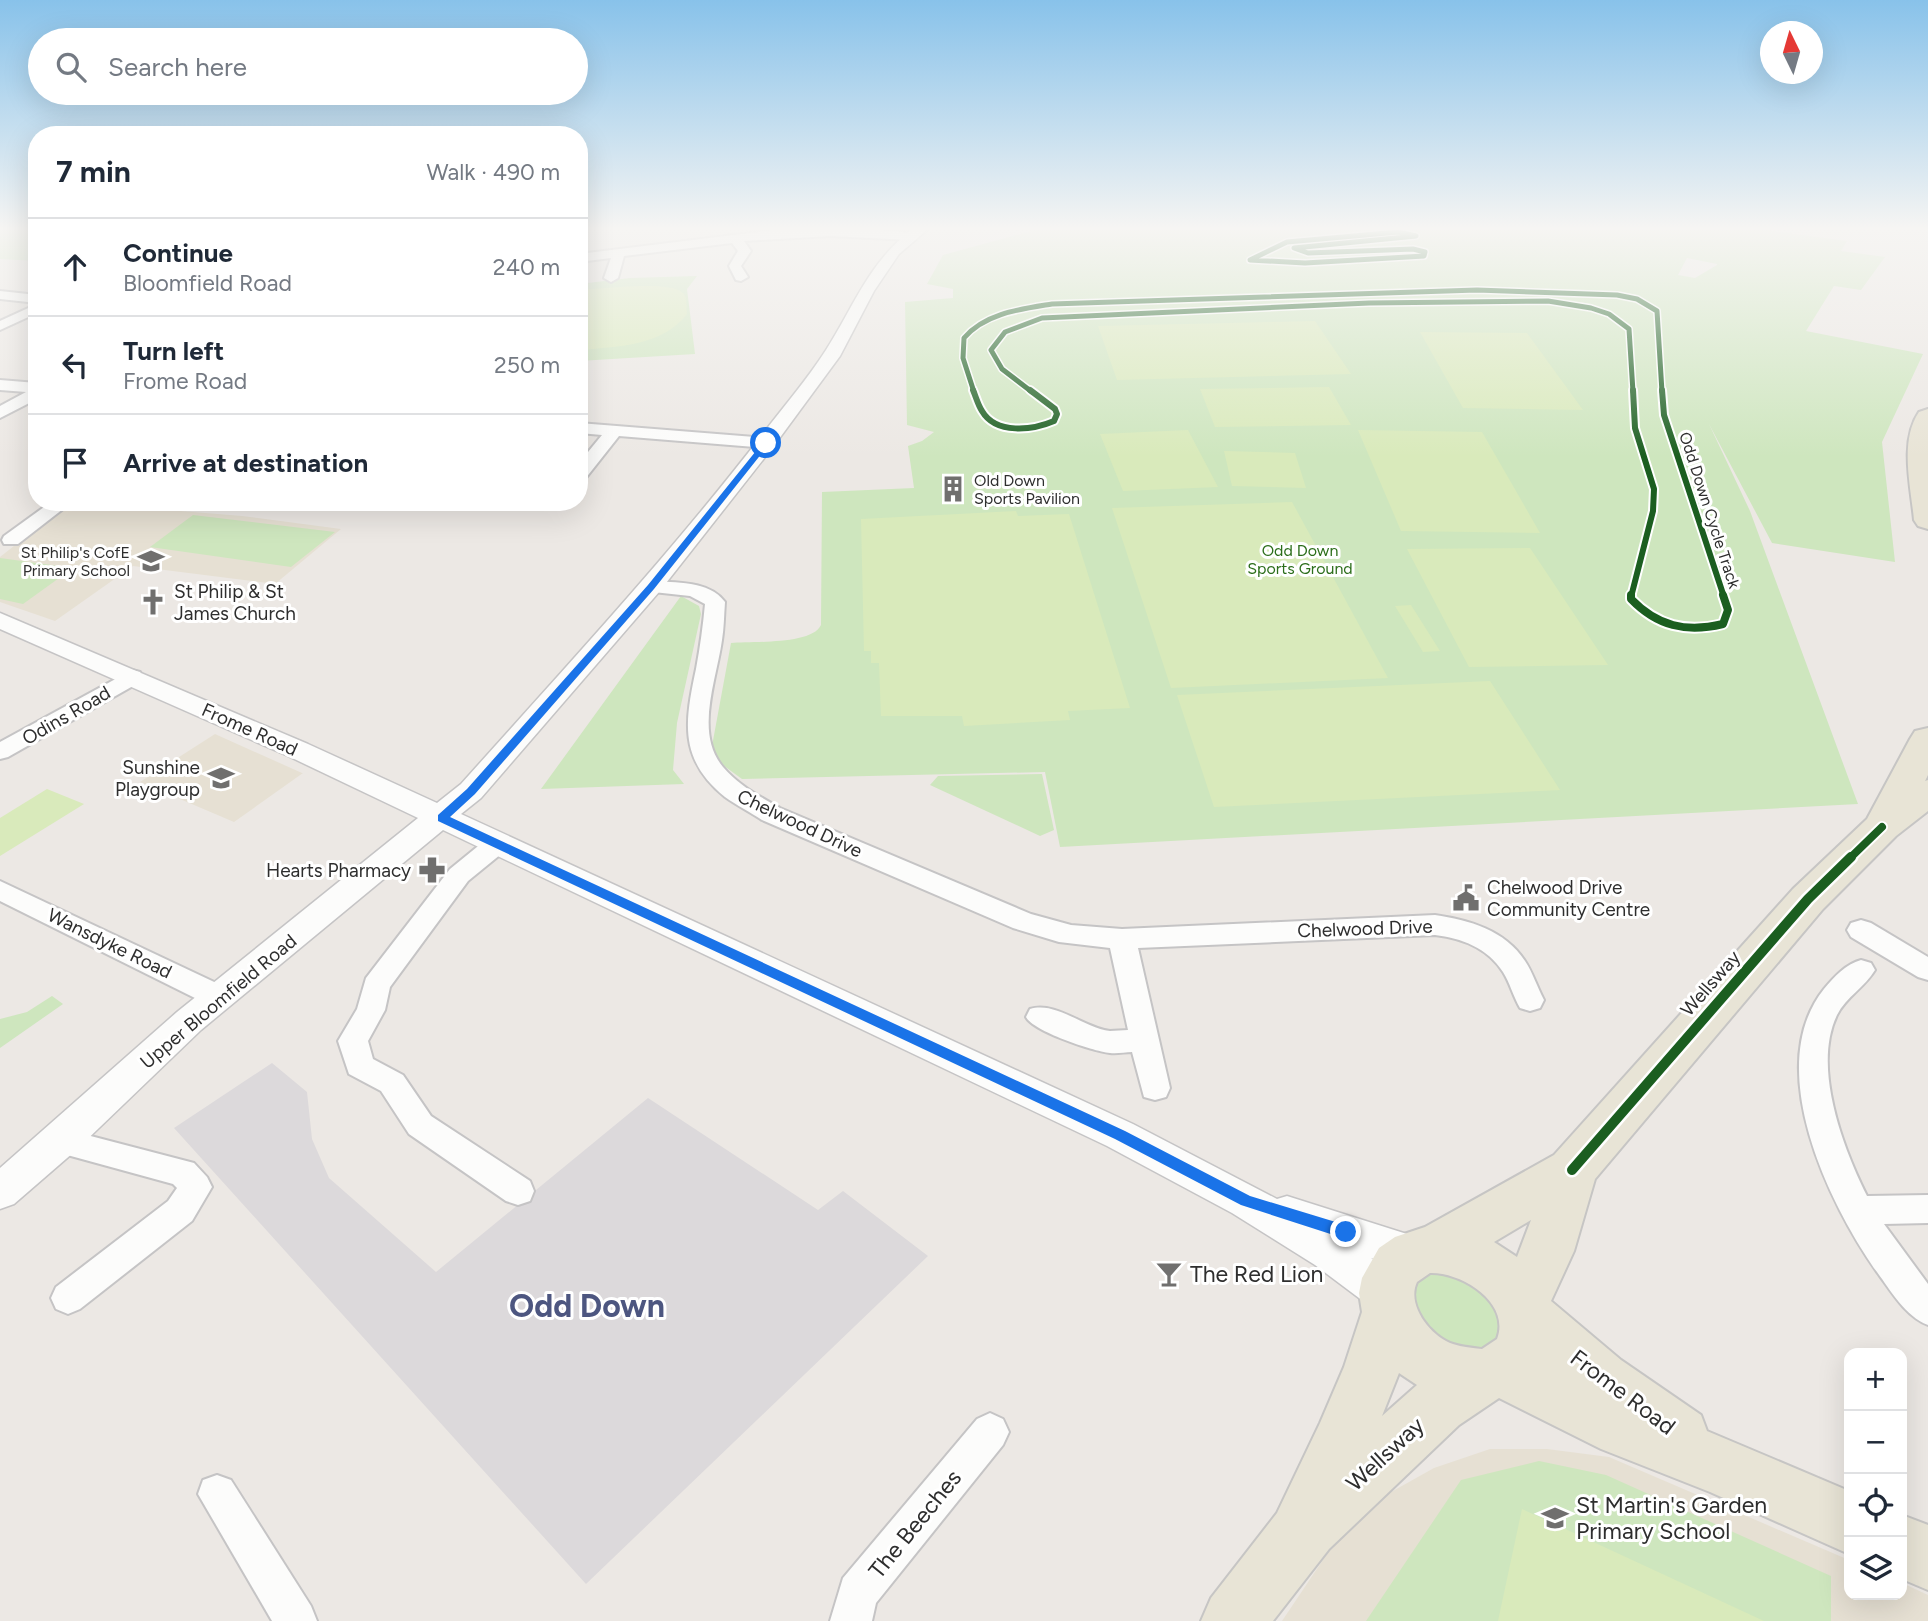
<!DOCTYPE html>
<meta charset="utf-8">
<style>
:root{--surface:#fff;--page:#f2f2f3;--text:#1f2937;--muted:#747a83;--line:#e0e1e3}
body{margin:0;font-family:Figtree,sans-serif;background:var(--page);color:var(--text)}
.controls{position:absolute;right:21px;bottom:21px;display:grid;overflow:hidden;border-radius:14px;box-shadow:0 7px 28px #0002}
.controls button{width:63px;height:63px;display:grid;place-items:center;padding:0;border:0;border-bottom:2px solid var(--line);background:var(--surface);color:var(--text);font:35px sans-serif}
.compass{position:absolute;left:1760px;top:21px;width:63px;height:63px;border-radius:50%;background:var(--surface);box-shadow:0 7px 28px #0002;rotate:355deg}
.stop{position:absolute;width:21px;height:21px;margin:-16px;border:5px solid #1a73e8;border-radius:50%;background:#fff}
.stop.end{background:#1a73e8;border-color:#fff;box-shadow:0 2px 7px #0008}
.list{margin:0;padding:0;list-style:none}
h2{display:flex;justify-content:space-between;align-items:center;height:91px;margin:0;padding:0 28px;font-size:30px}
h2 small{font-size:23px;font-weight:400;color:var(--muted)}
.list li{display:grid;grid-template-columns:46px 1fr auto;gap:21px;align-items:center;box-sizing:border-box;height:98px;padding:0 28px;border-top:2px solid var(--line)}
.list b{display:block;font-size:26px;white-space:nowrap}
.list p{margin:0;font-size:23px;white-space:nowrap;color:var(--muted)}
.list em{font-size:23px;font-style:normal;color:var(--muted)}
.icon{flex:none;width:38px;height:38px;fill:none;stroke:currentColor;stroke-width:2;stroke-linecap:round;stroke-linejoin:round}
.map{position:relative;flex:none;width:1928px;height:1621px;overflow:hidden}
.search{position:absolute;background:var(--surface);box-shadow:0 7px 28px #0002;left:28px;top:28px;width:560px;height:77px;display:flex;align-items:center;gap:18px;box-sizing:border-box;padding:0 24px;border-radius:38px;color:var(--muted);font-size:26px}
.panel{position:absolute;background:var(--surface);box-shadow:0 7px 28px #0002;left:28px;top:126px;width:560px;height:385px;border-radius:28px}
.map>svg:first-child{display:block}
.industrial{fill:#dcd9db}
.education{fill:#e6e0d3}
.green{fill:#cee6be;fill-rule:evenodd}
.pitch{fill:#d9eabb}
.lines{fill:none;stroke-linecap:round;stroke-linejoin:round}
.minor-casing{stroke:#c5c4c5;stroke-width:4}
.tertiary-casing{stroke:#c5c4c5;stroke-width:3}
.primary-casing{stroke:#c6c5c4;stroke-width:4}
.minor{fill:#fcfcfb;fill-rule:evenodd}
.tertiary{fill:#fcfcfb;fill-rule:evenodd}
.primary{fill:#e8e4d6;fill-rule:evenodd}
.cycleway-far3-casing{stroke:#fff;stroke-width:8}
.cycleway-far2-casing{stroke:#fff;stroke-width:10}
.cycleway-far1-casing{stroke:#fff;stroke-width:12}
.cycleway-casing{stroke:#fff;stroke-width:15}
.cycleway-far3{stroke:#1b5e20;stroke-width:5}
.cycleway-far2{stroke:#1b5e20;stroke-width:6}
.cycleway-far1{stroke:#1b5e20;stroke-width:8}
.cycleway{stroke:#1b5e20;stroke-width:10}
.route{fill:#1a73e8}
.labels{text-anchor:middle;stroke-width:6;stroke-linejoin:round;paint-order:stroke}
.far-poi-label{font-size:16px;fill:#2e2e2e;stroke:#fff;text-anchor:start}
.far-street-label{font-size:16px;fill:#2e2e2e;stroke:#fff}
.far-park-label{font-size:16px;fill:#2c6e1b;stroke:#fff}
.poi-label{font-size:19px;fill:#2e2e2e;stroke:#fff;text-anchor:start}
.street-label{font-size:19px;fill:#2e2e2e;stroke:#fff}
.near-poi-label{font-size:23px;fill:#2e2e2e;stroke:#fff;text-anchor:start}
.near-street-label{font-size:23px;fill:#2e2e2e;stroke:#fff}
.near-district-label{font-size:32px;font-weight:bold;fill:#4d5680;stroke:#fff}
</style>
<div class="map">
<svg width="1928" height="1621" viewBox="0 0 1928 1621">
<rect width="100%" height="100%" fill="#ece8e4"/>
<path class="industrial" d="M272,1063L307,1092L312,1139L329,1178L436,1272L648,1098L818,1210L843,1191L928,1256L586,1584L174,1128Z"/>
<g class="education">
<path d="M70,502L242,516L341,529L275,584L133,566L55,621L0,602V557Z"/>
<path d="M215,734L302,773H303L234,822L140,782Z"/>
<path d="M1490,1449H1547L1609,1457L1849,1560V1595H1902V1583L1928,1595V1621H1282L1339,1536L1375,1501L1434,1468Z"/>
</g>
<g class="green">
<path d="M0,230H37V261L0,259Z"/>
<path d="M1035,230H1766L1847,241L1841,251L1885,257L1861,290L1834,286L1806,331L1923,354L1882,442L1895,562L1772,543L1709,424L1750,511L1858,804L1060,847L1045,772L742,779L720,763L712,746L731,643C752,641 812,645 821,625L822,492L914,488L908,446L922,441L934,432L907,425L905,302L953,298V289L927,284L943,255ZM1687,258L1717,264V265L1695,278L1678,275Z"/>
<path d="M697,276L687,289L695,354L579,361V284L630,278Z"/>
<path d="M193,515L335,532L291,567L150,547Z"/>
<path d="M0,558L73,568L23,604L0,599Z"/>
<path d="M681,596L699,606L701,614L677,723L673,770L684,784L541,789Z"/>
<path d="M1042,774L1054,830L1040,836L930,785L938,776Z"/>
<path d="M52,996L63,1004L0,1048V1019L27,1012Z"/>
<path d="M1425,1270L1467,1273L1506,1318L1493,1352L1428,1345L1405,1289Z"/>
<path d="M1539,1461L1606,1475L1831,1576V1621H1366L1461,1480Z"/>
</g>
<g class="pitch">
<path d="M606,288C622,287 672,282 683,293C688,298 686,307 687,314C663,346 616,347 579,350V290Z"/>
<path d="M1315,321L1351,374L1117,380L1098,326Z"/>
<path d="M1420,332L1527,333L1583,410L1463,408Z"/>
<path d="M1329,387L1351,425L1215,427L1200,389Z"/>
<path d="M1188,430L1218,487L1123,491L1100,434Z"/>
<path d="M1358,430L1482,432L1540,533L1401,531Z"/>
<path d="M1224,451L1295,453L1306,488L1232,486Z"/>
<path d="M1292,502L1388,678L1171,688L1112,508Z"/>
<path d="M1016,511L1018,516L1069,514L1130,708L1068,711L1070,720L964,726L962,716H881L879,663H871V651H864L861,519Z"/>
<path d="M1530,548L1608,665L1469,667L1407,549Z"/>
<path d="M1411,605L1440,651L1423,652L1395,606Z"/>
<path d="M1490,681L1560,790L1214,807L1177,695Z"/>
<path d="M47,789L84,804L0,856V818Z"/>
<path d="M1522,1509L1764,1621H1498Z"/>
</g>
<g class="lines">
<g class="minor-casing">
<g id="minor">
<path d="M774,230C797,230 903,226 916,236L910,240L830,236L744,241L751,251L741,266L748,277L741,281L736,280L729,266L738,251L732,243L624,256L618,278L611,282L604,278L611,258L579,262V254Z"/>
<path d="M0,291L37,295V303L0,299Z"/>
<path d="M37,304V313L0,330V321Z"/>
<path d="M0,380L37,383V399L0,418V406L26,392L0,390Z"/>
<path d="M579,423L766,438L774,443L766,448L619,436L585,479L579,480V463L602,435L579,433Z"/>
<path d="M51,502H72L18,544H4L2,540L4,536Z"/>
<path d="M651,581C675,583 709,580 725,602C724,615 724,628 722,640C717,678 694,733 723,767C738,785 759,796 780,808L1031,914L1071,925L1122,929L1435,915C1469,920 1505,930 1525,961C1533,973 1537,987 1544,1000L1540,1008L1530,1011L1520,1008C1513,996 1510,983 1503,972C1488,948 1461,938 1435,935L1138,948L1170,1088L1166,1097L1155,1100L1144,1097L1132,1052C1125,1052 1117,1054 1110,1053C1092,1051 1033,1031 1026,1017L1030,1009C1056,1001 1084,1028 1110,1031C1116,1031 1122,1030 1128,1030L1110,948L1059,942L1013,928L762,820C750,812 736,805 725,797C678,759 685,721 696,669C700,647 703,626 705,604L690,596L644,591L641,587L644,583Z"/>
<path d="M132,670L140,672L143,677L140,682L8,757L0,759V742Z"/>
<path d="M497,836L506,838L510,844L506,850L468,881L390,987L385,1010L368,1041L373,1059L403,1075L431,1116L530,1181L534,1191L530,1201L518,1205L506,1201L409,1134L381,1091L349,1074L338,1041L357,1009L366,978L450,869L488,838Z"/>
<path d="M0,881L229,989L233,997L229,1005L219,1008L209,1005L0,901Z"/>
<path d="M1861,920L1871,923L1928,957V980L1918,977L1851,937L1847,930L1851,923Z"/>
<path d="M1861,960L1871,963L1875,970C1865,987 1846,997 1837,1015C1812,1067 1843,1148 1867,1196L1928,1195V1223L1884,1224L1928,1284V1325C1905,1316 1891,1291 1877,1272C1829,1204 1762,1067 1824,989C1834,977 1846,964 1861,960Z"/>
<path d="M60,1128L194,1163L207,1177L212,1187L192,1221L80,1309L68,1314L56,1309L51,1298L56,1287L168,1201L177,1188L173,1184L49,1150L44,1141L49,1132Z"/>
<path d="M990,1413L1003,1419L1009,1432L1003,1445L876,1603L872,1621H830L843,1578L977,1419Z"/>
<path d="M217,1475L231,1480L311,1606L317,1621H272L198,1494L203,1480Z"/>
</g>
</g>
<g class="tertiary-casing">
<path id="tertiary" d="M911,230H927L899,254L874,291L840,356L773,447L659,592L481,798L461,814L1133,1124L1277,1199L1287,1196L1429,1241L1435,1254L1429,1267L1414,1272L1371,1258L1401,1279L1407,1293L1401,1307L1386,1312L1371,1307L1315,1265L1232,1213L1107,1146L443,830L201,1030L74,1152L14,1204L0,1209V1168L177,1012L418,818L288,756L0,629V613L308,744L437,803L461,784C563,670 668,557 762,435C783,407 807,380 826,350C854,306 868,264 911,230Z"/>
</g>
<g class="primary-casing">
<g id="primary">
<path d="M1928,409V529L1918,526L1914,520C1911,487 1899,441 1919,412Z"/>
<path d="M1928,728V775L1925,781L1928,780V811L1896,836L1823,909L1595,1179L1574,1251L1551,1301L1621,1360L1701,1415L1707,1431L1849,1491V1554L1710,1492L1601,1449L1499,1398L1459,1425L1329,1549L1273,1621H1201L1211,1598L1277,1513L1320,1423L1344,1367L1362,1312L1359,1293L1362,1278L1379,1248L1395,1237L1425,1227L1554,1155L1793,889L1867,819L1910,739L1915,731ZM1531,1220L1517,1257L1494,1242ZM1430,1273C1462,1272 1511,1303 1497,1339L1482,1349C1473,1348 1462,1347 1453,1344C1431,1337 1406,1305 1417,1282ZM1399,1373L1417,1385L1382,1416Z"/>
<path d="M1902,1515L1928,1525V1590L1902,1579Z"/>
</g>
</g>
<use href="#minor" class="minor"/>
<use href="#tertiary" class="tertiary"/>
<use href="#primary" class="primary"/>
<g class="cycleway-far3-casing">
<g id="cycleway-far3">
<path d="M1398,232L1416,236L1294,248L1308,253L1413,249L1425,252L1424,256L1305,263L1250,260L1287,242Z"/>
<path d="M974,392L963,358L964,338C985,313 1021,309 1052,304L1477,290L1617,295L1637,299L1657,311L1662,392"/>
<path d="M1032,392L1002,369L991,350L1005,332L1042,318L1369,303L1548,301L1591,308L1609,314L1629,329L1633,392"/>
</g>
</g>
<g class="cycleway-far2-casing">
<g id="cycleway-far2">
<path d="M973,390C976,397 978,405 982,411C996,435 1033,430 1054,421L1057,414L1055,409L1030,390"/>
<path d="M1662,390L1664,415L1724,597"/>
<path d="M1631,597L1653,511L1654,489L1635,428L1633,390"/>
</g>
</g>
<g class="cycleway-far1-casing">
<g id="cycleway-far1">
<path d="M1631,595V599C1657,626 1686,633 1723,624L1728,610L1723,595"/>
<path d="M1849,859L1882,827"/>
</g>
</g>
<g class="cycleway-casing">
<path id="cycleway" d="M1572,1170L1808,899L1851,857"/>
</g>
<use href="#cycleway-far3" class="cycleway-far3"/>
<use href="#cycleway-far2" class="cycleway-far2"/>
<use href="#cycleway-far1" class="cycleway-far1"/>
<use href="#cycleway" class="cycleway"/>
</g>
<linearGradient id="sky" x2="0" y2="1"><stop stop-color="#88c2ea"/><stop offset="0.5" stop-color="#f6f5f3"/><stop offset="1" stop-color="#f6f5f3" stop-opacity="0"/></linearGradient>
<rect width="1928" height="457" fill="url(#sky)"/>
<path class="route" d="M764,441L770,443L654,589L475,794L450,817L1125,1131L1250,1196L1352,1227L1354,1232L1352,1237L1346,1239L1241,1205L1115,1139L438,821V815L467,789L648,585Z"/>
<defs>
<g id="building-bare" transform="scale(2.1)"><path d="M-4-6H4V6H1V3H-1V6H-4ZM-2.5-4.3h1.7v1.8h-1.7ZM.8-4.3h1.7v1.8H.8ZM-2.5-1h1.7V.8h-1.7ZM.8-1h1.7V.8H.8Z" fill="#706f6e" stroke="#fff" stroke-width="2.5" paint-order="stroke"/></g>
<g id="school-bare" transform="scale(2.1)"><path d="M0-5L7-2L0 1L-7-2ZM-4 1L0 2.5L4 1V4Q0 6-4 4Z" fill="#706f6e" stroke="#fff" stroke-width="2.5" paint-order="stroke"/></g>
<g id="church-bare" transform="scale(2.1)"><path d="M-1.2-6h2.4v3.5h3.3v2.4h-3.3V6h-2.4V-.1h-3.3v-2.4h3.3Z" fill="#706f6e" stroke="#fff" stroke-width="2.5" paint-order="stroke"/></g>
<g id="pharmacy-bare" transform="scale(2.1)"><path d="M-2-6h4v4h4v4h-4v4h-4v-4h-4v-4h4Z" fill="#706f6e" stroke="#fff" stroke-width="2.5" paint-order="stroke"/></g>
<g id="civic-bare" transform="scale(2.1)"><path d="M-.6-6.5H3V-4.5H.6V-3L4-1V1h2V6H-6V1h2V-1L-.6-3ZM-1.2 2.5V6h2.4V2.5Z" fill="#706f6e" stroke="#fff" stroke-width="2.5" paint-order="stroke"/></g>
<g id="bar-bare" transform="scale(2.1)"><path d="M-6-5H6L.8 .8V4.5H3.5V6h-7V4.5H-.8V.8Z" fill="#706f6e" stroke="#fff" stroke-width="2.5" paint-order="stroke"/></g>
</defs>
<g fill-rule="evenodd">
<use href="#building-bare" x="953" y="489"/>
<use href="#school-bare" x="151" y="561"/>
<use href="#church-bare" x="153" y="602"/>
<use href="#school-bare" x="221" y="778"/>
<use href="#pharmacy-bare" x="432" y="870"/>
<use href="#civic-bare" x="1466" y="898"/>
<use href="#bar-bare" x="1169" y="1274"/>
<use href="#school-bare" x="1555" y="1518"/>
</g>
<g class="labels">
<g class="far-poi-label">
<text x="974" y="486">Old Down<tspan x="974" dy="18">Sports Pavilion</tspan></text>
<text x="130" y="558" text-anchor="end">St Philip's CofE<tspan x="130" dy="18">Primary School</tspan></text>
</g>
<g class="far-street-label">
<text transform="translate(1710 510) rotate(72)" y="6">Odd Down Cycle Track</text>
</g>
<g class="far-park-label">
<text x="1300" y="556">Odd Down<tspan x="1300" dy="18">Sports Ground</tspan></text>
</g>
<g class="poi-label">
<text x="174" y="598">St Philip &amp; St<tspan x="174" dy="22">James Church</tspan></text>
<text x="200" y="774" text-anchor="end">Sunshine<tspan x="200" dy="22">Playgroup</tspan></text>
<text x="411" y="877" text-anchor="end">Hearts Pharmacy</text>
<text x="1487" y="894">Chelwood Drive<tspan x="1487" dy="22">Community Centre</tspan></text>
</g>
<g class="street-label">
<text transform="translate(66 715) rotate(-30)" y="7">Odins Road</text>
<text transform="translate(250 729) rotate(24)" y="7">Frome Road</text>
<text transform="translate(800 823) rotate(25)" y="7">Chelwood Drive</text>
<text transform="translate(1365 928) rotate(-2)" y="7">Chelwood Drive</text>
<text transform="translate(110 943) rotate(26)" y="7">Wansdyke Road</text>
<text transform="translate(1710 983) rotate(-49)" y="7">Wellsway</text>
<text transform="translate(218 1001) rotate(-40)" y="7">Upper Bloomfield Road</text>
</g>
<g class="near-poi-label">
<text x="1190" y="1282">The Red Lion</text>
<text x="1576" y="1513">St Martin's Garden<tspan x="1576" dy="26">Primary School</tspan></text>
</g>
<g class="near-street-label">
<text transform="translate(1623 1392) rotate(37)" y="8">Frome Road</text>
<text transform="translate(1385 1454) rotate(-43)" y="8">Wellsway</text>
<text transform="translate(915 1524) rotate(-51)" y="8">The Beeches</text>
</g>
<g class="near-district-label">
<text x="587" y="1317">Odd Down</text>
</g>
</g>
</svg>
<div class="controls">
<button>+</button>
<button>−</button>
<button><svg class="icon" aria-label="locate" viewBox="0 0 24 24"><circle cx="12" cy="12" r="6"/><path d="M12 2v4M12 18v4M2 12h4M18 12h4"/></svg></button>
<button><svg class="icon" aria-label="layers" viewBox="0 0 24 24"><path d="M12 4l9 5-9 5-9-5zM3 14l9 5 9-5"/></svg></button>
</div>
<svg class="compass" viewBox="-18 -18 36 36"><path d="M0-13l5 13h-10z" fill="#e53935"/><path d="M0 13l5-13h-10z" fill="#747a83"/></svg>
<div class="stop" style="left:766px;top:443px"></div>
<div class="stop end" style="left:1346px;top:1232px"></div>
<div class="search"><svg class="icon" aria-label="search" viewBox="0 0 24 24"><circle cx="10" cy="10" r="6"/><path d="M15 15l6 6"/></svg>Search here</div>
<section class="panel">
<h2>7 min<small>Walk · 490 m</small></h2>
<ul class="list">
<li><svg class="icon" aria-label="ahead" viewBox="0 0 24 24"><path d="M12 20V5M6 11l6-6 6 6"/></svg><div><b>Continue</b><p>Bloomfield Road</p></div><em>240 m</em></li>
<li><svg class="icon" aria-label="left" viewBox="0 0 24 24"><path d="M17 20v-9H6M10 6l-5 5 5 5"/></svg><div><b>Turn left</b><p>Frome Road</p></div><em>250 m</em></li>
<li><svg class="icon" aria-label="arrive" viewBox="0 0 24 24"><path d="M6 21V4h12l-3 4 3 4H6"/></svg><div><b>Arrive at destination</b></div></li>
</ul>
</section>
</div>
